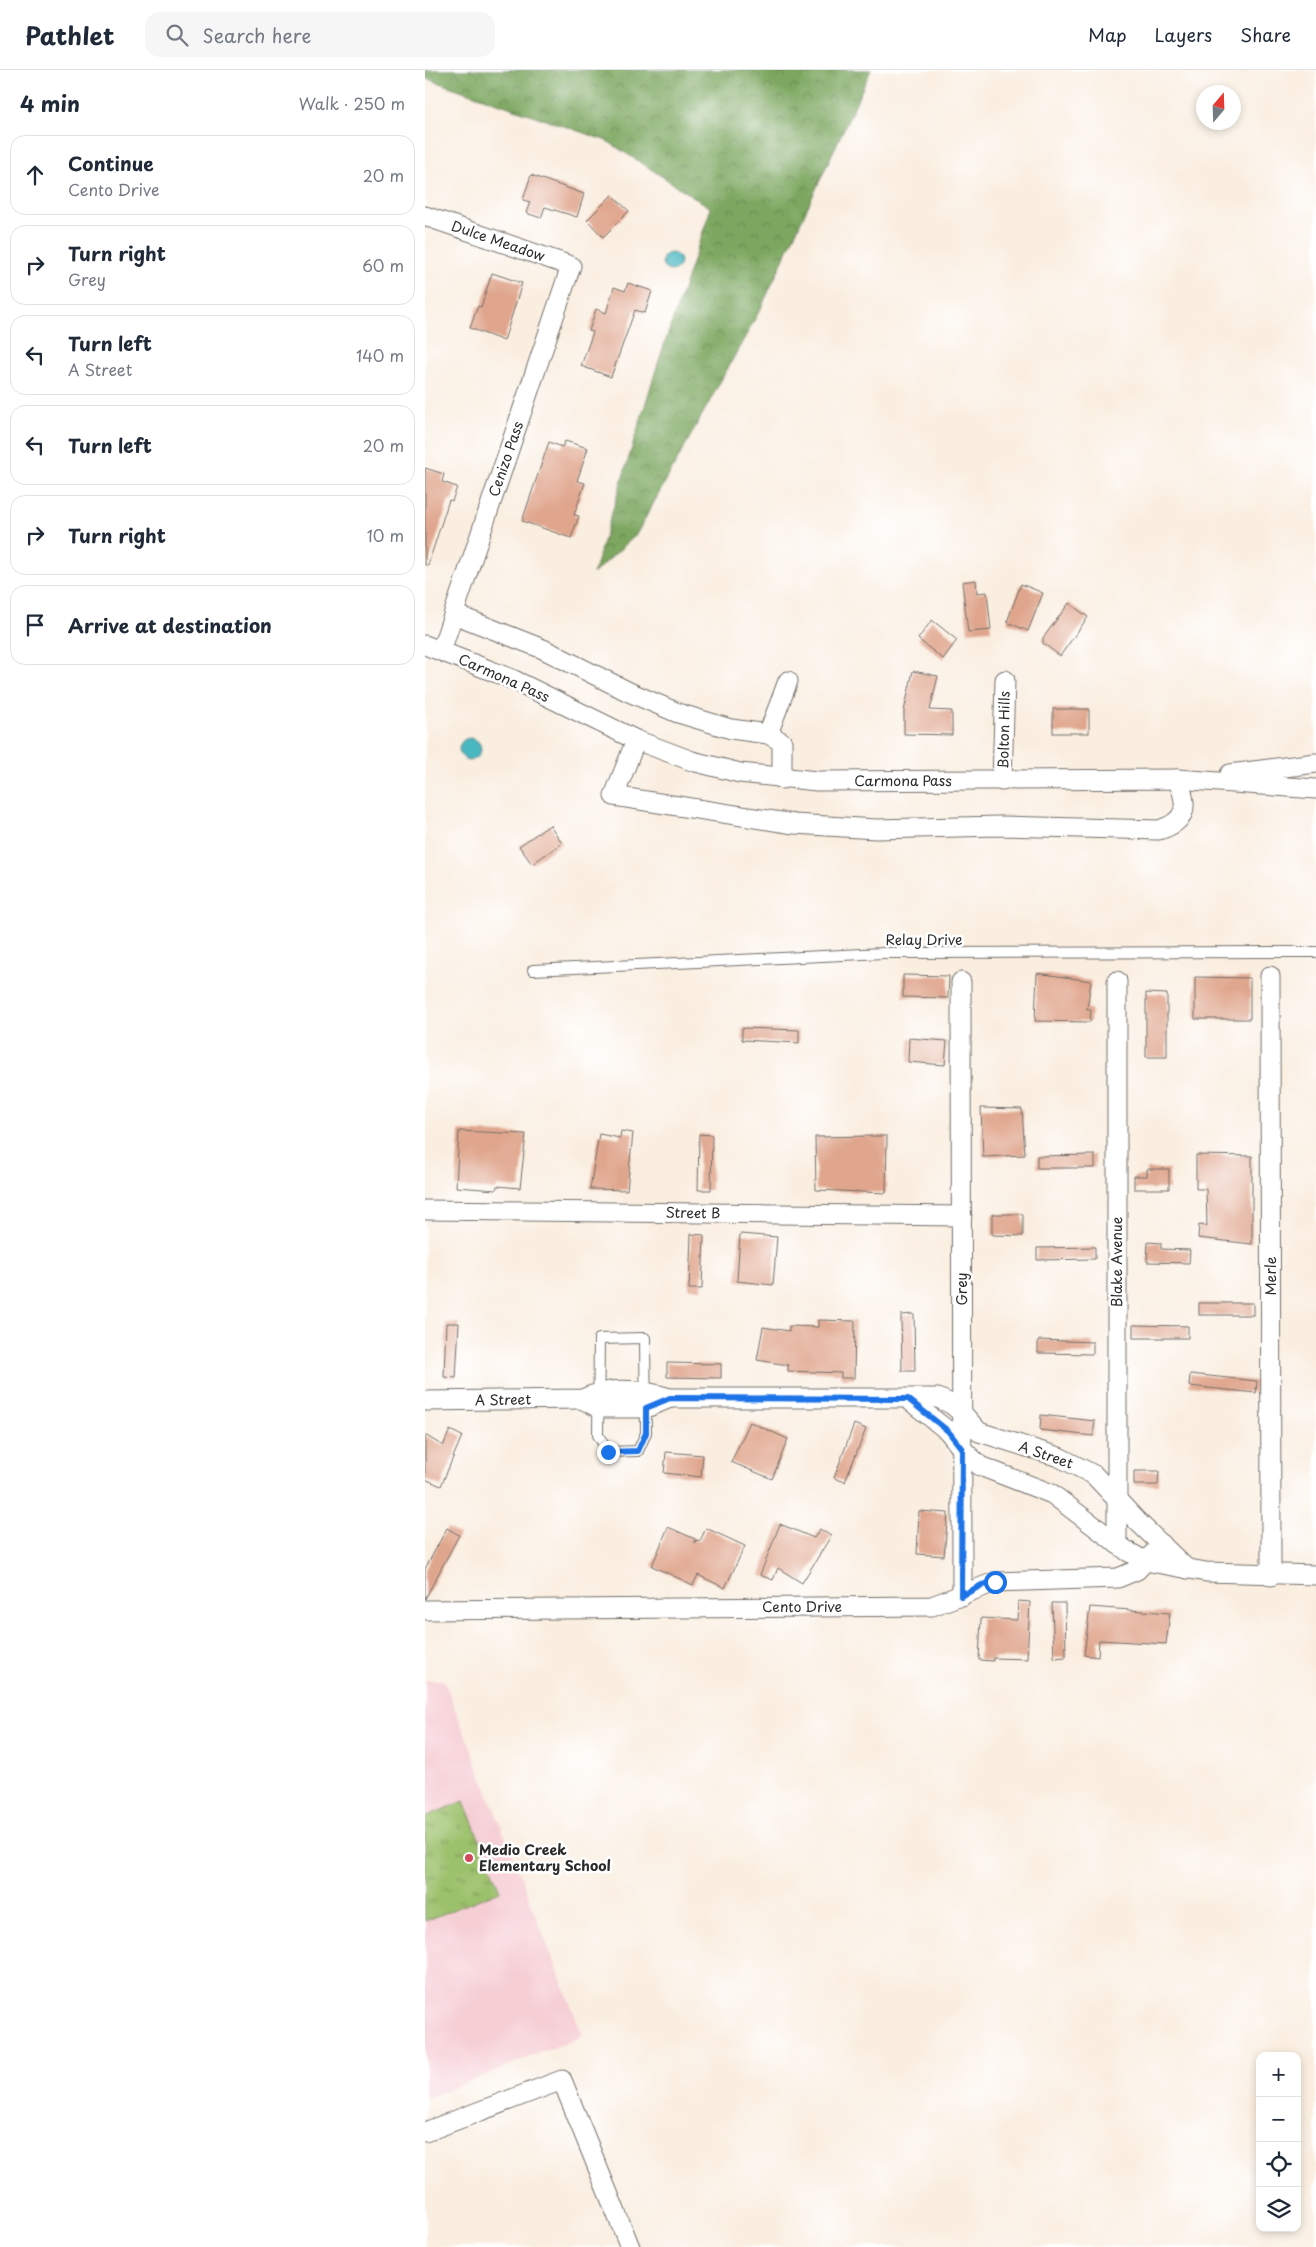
<!DOCTYPE html>
<meta charset="utf-8">
<style>
:root{--surface:#fff;--page:#f6f6f7;--text:#1f2937;--muted:#747a83;--line:#e0e1e3}
body{margin:0;font-family:"Playpen Sans",sans-serif;background:var(--page);color:var(--text)}
.controls{position:absolute;right:15px;bottom:15px;display:grid;overflow:hidden;border-radius:10px;box-shadow:0 2px 8px #0003}
.controls button{width:45px;height:45px;display:grid;place-items:center;padding:0;border:0;border-bottom:1px solid var(--line);background:var(--surface);color:var(--text);font:25px sans-serif}
.compass{position:absolute;left:771px;top:15px;width:45px;height:45px;border-radius:50%;background:var(--surface);box-shadow:0 2px 8px #0003;rotate:19deg}
.stop{position:absolute;width:15px;height:15px;margin:-11px;border:4px solid #1a73e8;border-radius:50%;background:#fff}
.stop.end{background:#1a73e8;border-color:#fff;box-shadow:0 1px 5px #0008}
.list{margin:0;padding:0;list-style:none}
h2{display:flex;justify-content:space-between;align-items:center;height:65px;margin:0;padding:0 20px;font-size:21px}
h2 small{font-size:16px;font-weight:400;color:var(--muted)}
.list li{display:grid;grid-template-columns:32px 1fr auto;gap:15px;align-items:center;box-sizing:border-box;height:80px;margin:0 10px 10px;padding:0 10px;border:1px solid var(--line);border-radius:15px}
.list b{display:block;font-size:19px;white-space:nowrap}
.list p{margin:0;font-size:16px;white-space:nowrap;color:var(--muted)}
.list em{font-size:16px;font-style:normal;color:var(--muted)}
.icon{flex:none;width:28px;height:28px;fill:none;stroke:currentColor;stroke-width:2;stroke-linecap:round;stroke-linejoin:round}
.map{position:relative;flex:none;width:891px;height:2177px;overflow:hidden}
header{display:flex;align-items:center;gap:30px;box-sizing:border-box;height:70px;padding:0 25px;background:var(--surface);border-bottom:1px solid var(--line)}
header strong{font-size:24px}
nav{display:flex;gap:28px;margin-inline-start:auto;font-size:18px}
.search{width:350px;height:45px;background:var(--page);display:flex;align-items:center;gap:12px;box-sizing:border-box;padding:0 18px;border-radius:15px;color:var(--muted);font-size:19px}
main{display:flex}
aside{flex:1;background:var(--surface)}
.map>svg:first-child{display:block}
.built{fill:#f6cfd5}
.grass{fill:url(#grass-tufts);stroke:#64764c}
.forest{fill:url(#forest-crowns);stroke:#546946}
.water{fill:#49b8c1;stroke:#3a7276}
.building{fill:#e0a68d}
.lines{fill:none;stroke-linecap:round;stroke-linejoin:round}
.lane-casing{stroke:#736f6a;stroke-width:12}
.street-casing{stroke:#736f6a;stroke-width:21}
.lane{stroke:#fff;stroke-width:10}
.street{stroke:#fff;stroke-width:19}
.route{stroke:#1a73e8;stroke-width:6}
.poi-dot{fill:#d1495b;stroke:#fff;stroke-width:2}
.labels{text-anchor:middle;stroke-width:5;stroke-linejoin:round;paint-order:stroke}
.street-label{font-size:14px;fill:#2b2b2b;stroke:#fff}
.poi-label{font-size:14px;font-weight:bold;fill:#2b2b2b;stroke:#fff;text-anchor:start}
</style>
<header>
<strong>Pathlet</strong>
<div class="search"><svg class="icon" aria-label="search" viewBox="0 0 24 24"><circle cx="10" cy="10" r="6"/><path d="M15 15l6 6"/></svg>Search here</div>
<nav><a>Map</a><a>Layers</a><a>Share</a></nav>
</header>
<main>
<aside>
<h2>4 min<small>Walk · 250 m</small></h2>
<ul class="list">
<li><svg class="icon" aria-label="ahead" viewBox="0 0 24 24"><path d="M12 20V5M6 11l6-6 6 6"/></svg><div><b>Continue</b><p>Cento Drive</p></div><em>20 m</em></li>
<li><svg class="icon" aria-label="right" viewBox="0 0 24 24"><path d="M7 20v-9h11M14 6l5 5-5 5"/></svg><div><b>Turn right</b><p>Grey</p></div><em>60 m</em></li>
<li><svg class="icon" aria-label="left" viewBox="0 0 24 24"><path d="M17 20v-9H6M10 6l-5 5 5 5"/></svg><div><b>Turn left</b><p>A Street</p></div><em>140 m</em></li>
<li><svg class="icon" aria-label="left" viewBox="0 0 24 24"><path d="M17 20v-9H6M10 6l-5 5 5 5"/></svg><div><b>Turn left</b></div><em>20 m</em></li>
<li><svg class="icon" aria-label="right" viewBox="0 0 24 24"><path d="M7 20v-9h11M14 6l5 5-5 5"/></svg><div><b>Turn right</b></div><em>10 m</em></li>
<li><svg class="icon" aria-label="arrive" viewBox="0 0 24 24"><path d="M6 21V4h12l-3 4 3 4H6"/></svg><div><b>Arrive at destination</b></div></li>
</ul>
</aside>
<div class="map">
<svg width="891" height="2177" viewBox="0 0 891 2177">
<defs>
<pattern id="grass-tufts" width="24" height="20" patternUnits="userSpaceOnUse" patternTransform="scale(1.25)"><rect width="24" height="20" fill="#9cc16c"/><path d="M3 7l-1-3M5 7V3M7 7l1-3M15 17l-1-3M17 17v-4M19 17l1-3" fill="none" stroke="#7f9d59"/></pattern>
<pattern id="forest-crowns" width="20" height="18" patternUnits="userSpaceOnUse" patternTransform="scale(1.25)"><rect width="20" height="18" fill="#7da760"/><path d="M2 6a3 3 0 1 1 6 0M12 15a3 3 0 1 1 6 0" fill="none" stroke="#67884f"/></pattern>
</defs>
<rect width="100%" height="100%" fill="#fff"/>
<filter id="ink" filterUnits="userSpaceOnUse"><feTurbulence type="fractalNoise" baseFrequency=".02" numOctaves="2"/><feDisplacementMap in="SourceGraphic" scale="10" xChannelSelector="R" yChannelSelector="G"/><feConvolveMatrix kernelMatrix="1 2 1 2 8 2 1 2 1" color-interpolation-filters="sRGB"/></filter>
<filter id="wash" filterUnits="userSpaceOnUse"><feTurbulence type="fractalNoise" baseFrequency=".0096" numOctaves="4" result="noise"/><feDisplacementMap in="SourceGraphic" scale="20" xChannelSelector="R" yChannelSelector="G"/><feGaussianBlur stdDeviation="1.12" result="paint"/><feColorMatrix in="noise" values="0 0 0 0 0 0 0 0 0 0 0 0 0 0 0 0 0 1.4 0 .05"/><feComposite in="paint" operator="in"/></filter>
<g filter="url(#wash)">
<rect width="100%" height="100%" fill="#faeee0"/>
<path class="built" d="M0,1610H19L158,1966L0,2029Z"/>
<path class="grass" d="M39,1731L75,1821L0,1851V1747Z"/>
<path class="forest" d="M0,0H446L336,238L211,465L168,504L233,293L286,138L182,71L0,8Z"/>
<g class="water">
<circle cx="246" cy="192" r="9"/>
<circle cx="45" cy="679" r="11"/>
</g>
<g id="blocks">
<g class="building">
<path d="M106,105L159,124L152,147L120,137L116,148L101,143L105,132L98,130Z"/>
<path d="M187,125L204,141L178,167L162,150Z"/>
<path d="M67,203L97,213L79,271L45,258L53,236L56,237Z"/>
<path d="M203,213L227,221L220,243L210,240L186,307L156,296L168,262L164,261L171,239L181,243L189,217L200,221Z"/>
<path d="M140,371L163,378L152,411L160,413L149,445L154,446L146,468L97,451L124,372L137,377Z"/>
<path d="M0,398L19,404L17,412L32,417L27,431L24,430L3,495H0Z"/>
<path d="M551,510L552,523L562,522L566,560L543,562L537,512Z"/>
<path d="M596,514L618,523L603,561L582,552Z"/>
<path d="M644,533L663,547L635,586L618,573V568Z"/>
<path d="M507,550L532,570L518,589L493,569Z"/>
<path d="M488,601L513,606L505,640L527,641V665L479,664V641Z"/>
<rect x="628" y="639" width="36" height="24"/>
<path d="M125,755L137,773L107,794L94,776Z"/>
<path d="M612,903L666,911L662,939H666L665,952L610,951Z"/>
<path d="M478,905L524,906L523,928L478,927Z"/>
<path d="M770,907L825,908V949H770Z"/>
<path d="M721,923L742,924V987H721Z"/>
<path d="M317,958L374,960V973L317,970Z"/>
<path d="M484,968L522,971L520,995L483,992Z"/>
<path d="M556,1038L597,1039L600,1085L558,1087Z"/>
<path d="M34,1061L101,1064L95,1118L72,1116L71,1120L31,1117Z"/>
<path d="M196,1061L208,1063L202,1120L165,1119L174,1064L195,1068Z"/>
<path d="M274,1064L287,1065L286,1120H273Z"/>
<path d="M449,1066H462L461,1123L391,1120L390,1067Z"/>
<path d="M670,1085V1098H612V1086Z"/>
<path d="M771,1085L827,1086V1174L773,1168L774,1155L782,1156L781,1119H771Z"/>
<path d="M722,1099H744V1119H709V1106H722Z"/>
<path d="M567,1144H598V1166L567,1165Z"/>
<path d="M266,1164L279,1165L277,1219H264Z"/>
<path d="M315,1164L352,1167L348,1215L312,1211Z"/>
<path d="M723,1172L736,1173V1179L765,1180L764,1193L722,1192Z"/>
<path d="M670,1177V1189L612,1190V1178Z"/>
<rect x="774" y="1233" width="54" height="12"/>
<path d="M489,1244L490,1301H477L476,1245Z"/>
<path d="M393,1250L430,1251L429,1308H416V1303L363,1301V1295L332,1290L338,1257L364,1261V1256L393,1257Z"/>
<path d="M21,1253H34L31,1308L19,1307Z"/>
<path d="M708,1255L763,1256V1268H708Z"/>
<path d="M613,1270L668,1272V1284L613,1283Z"/>
<path d="M242,1293L296,1294V1308L242,1307Z"/>
<path d="M765,1304L832,1311L831,1323L764,1316Z"/>
<path d="M616,1345L670,1351L668,1366L615,1360Z"/>
<path d="M325,1352L363,1369L347,1409L306,1392Z"/>
<path d="M429,1354L441,1359L420,1412L409,1408Z"/>
<path d="M25,1360L37,1366L16,1416L0,1409V1365L18,1376Z"/>
<path d="M241,1382L278,1385L276,1407L239,1403Z"/>
<path d="M709,1401H734L733,1415H709Z"/>
<path d="M494,1441L523,1443L519,1486L492,1484Z"/>
<path d="M355,1454L389,1468L395,1459L406,1466L377,1513L353,1498L348,1510L335,1505Z"/>
<path d="M243,1457L270,1469V1473L271,1470L275,1471L281,1458L320,1476L300,1518L273,1505L268,1515L227,1496Z"/>
<path d="M22,1458L34,1465L0,1529V1499Z"/>
<path d="M593,1531L605,1532L602,1589L568,1588V1591L554,1590L556,1548L592,1550Z"/>
<path d="M627,1533H640L641,1587L629,1588Z"/>
<path d="M665,1537L745,1543L741,1574L674,1570L673,1587L659,1585Z"/>
</g>
</g>
</g>
<g filter="url(#ink)">
<use href="#blocks" fill-opacity="0" stroke="#736f6a" stroke-width="1"/>
<g class="lines">
<g class="lane-casing">
<g id="lane">
<path d="M108,900L458,883L891,882"/>
<path d="M220,1268L221,1363L213,1381L183,1382L173,1365L174,1269Z"/>
</g>
</g>
<g class="street-casing">
<g id="street">
<path d="M0,146L146,196L16,581"/>
<path d="M29,544L118,579L204,622L253,643L306,659L343,664L357,672V709"/>
<path d="M0,575L87,609L211,670L267,691L315,703L392,711L752,709L891,719"/>
<path d="M343,664L363,611"/>
<path d="M211,670L189,726L369,754L451,759L575,756L734,760C763,751 764,735 752,709"/>
<path d="M805,704L891,693"/>
<path d="M577,711L580,610"/>
<path d="M845,906L846,1506"/>
<path d="M692,911V1474"/>
<path d="M536,912L537,1526"/>
<path d="M0,1140L537,1146"/>
<path d="M157,1329L174,1338H221L245,1328"/>
<path d="M483,1329L523,1361L537,1379L555,1396L627,1424L702,1481L720,1491L781,1502L891,1505"/>
<path d="M0,1331L157,1329C185,1316 216,1319 245,1328H513L526,1334L538,1344L554,1362L634,1387L669,1405L713,1452L762,1499"/>
<path d="M0,1540L507,1536L570,1512L693,1508L712,1500L737,1474"/>
<path d="M0,2062L137,2010L205,2177"/>
</g>
</g>
<use href="#lane" class="lane"/>
<use href="#street" class="street"/>
</g>
</g>
<g class="lines" filter="url(#ink)">
<path class="route" d="M183,1382L213,1381L221,1363V1338L245,1328L483,1329L523,1361L537,1379L536,1526L557,1515L570,1512"/>
</g>
<circle class="poi-dot" cx="44" cy="1788" r="5"/>
<g class="labels">
<g class="street-label">
<text transform="translate(73 171) rotate(19)" y="5">Dulce Meadow</text>
<text transform="translate(81 389) rotate(-71)" y="5">Cenizo Pass</text>
<text transform="translate(79 608) rotate(24)" y="5">Carmona Pass</text>
<text transform="translate(579 660) rotate(-89)" y="5">Bolton Hills</text>
<text x="478" y="716">Carmona Pass</text>
<text x="499" y="875">Relay Drive</text>
<text transform="translate(268 1143) rotate(1)" y="5">Street B</text>
<text transform="translate(692 1192) rotate(-90)" y="5">Blake Avenue</text>
<text transform="translate(846 1206) rotate(-90)" y="5">Merle</text>
<text transform="translate(537 1219) rotate(-90)" y="5">Grey</text>
<text transform="translate(78 1330) rotate(-1)" y="5">A Street</text>
<text transform="translate(621 1385) rotate(19)" y="5">A Street</text>
<text x="377" y="1542">Cento Drive</text>
</g>
<g class="poi-label">
<text x="54" y="1785">Medio Creek<tspan x="54" dy="16">Elementary School</tspan></text>
</g>
</g>
</svg>
<div class="controls">
<button>+</button>
<button>−</button>
<button><svg class="icon" aria-label="locate" viewBox="0 0 24 24"><circle cx="12" cy="12" r="6"/><path d="M12 2v4M12 18v4M2 12h4M18 12h4"/></svg></button>
<button><svg class="icon" aria-label="layers" viewBox="0 0 24 24"><path d="M12 4l9 5-9 5-9-5zM3 14l9 5 9-5"/></svg></button>
</div>
<svg class="compass" viewBox="-18 -18 36 36"><path d="M0-13l5 13h-10z" fill="#e53935"/><path d="M0 13l5-13h-10z" fill="#747a83"/></svg>
<div class="stop" style="left:570px;top:1512px"></div>
<div class="stop end" style="left:183px;top:1382px"></div>
</div>
</main>
